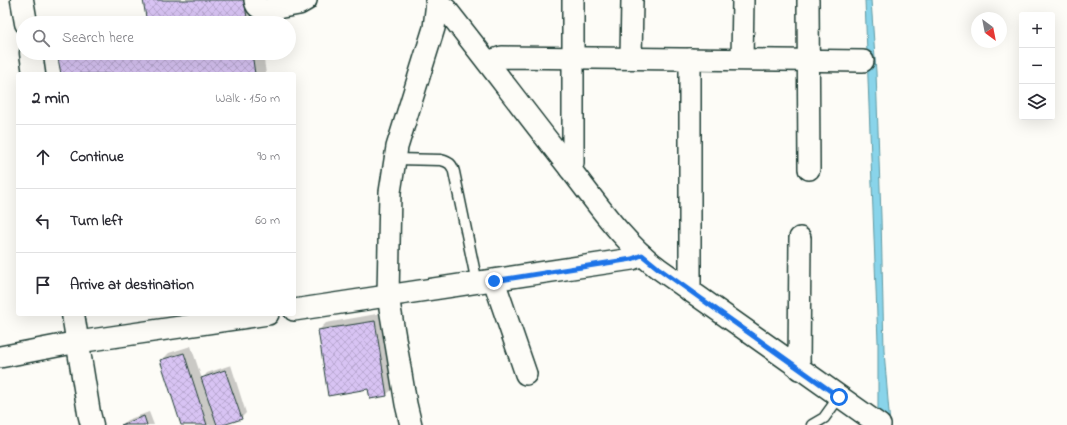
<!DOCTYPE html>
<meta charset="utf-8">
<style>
:root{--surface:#fff;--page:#f2f2f3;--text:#2b2b33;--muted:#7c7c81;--line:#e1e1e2}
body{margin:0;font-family:"Indie Flower",sans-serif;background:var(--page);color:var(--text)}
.controls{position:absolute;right:12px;top:12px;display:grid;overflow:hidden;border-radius:4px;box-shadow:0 4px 16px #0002}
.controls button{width:36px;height:36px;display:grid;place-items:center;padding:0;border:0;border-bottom:1px solid var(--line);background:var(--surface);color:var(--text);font:20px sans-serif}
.compass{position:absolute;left:971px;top:12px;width:36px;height:36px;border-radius:50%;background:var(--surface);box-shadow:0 4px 16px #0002;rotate:148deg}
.stop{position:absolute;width:12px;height:12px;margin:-9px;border:3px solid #1a73e8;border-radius:50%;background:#fff}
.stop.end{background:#1a73e8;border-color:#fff;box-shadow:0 1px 4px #0008}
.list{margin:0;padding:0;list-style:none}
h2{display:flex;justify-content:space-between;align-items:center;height:52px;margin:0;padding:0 16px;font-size:17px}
h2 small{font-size:13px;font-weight:400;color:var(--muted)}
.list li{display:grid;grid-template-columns:26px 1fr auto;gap:12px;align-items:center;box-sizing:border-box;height:64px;padding:0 16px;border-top:1px solid var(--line)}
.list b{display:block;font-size:15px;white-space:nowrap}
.list em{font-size:13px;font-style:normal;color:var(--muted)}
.icon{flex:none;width:22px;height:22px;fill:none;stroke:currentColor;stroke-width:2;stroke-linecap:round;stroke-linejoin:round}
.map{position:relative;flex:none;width:1067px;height:425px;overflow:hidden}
.search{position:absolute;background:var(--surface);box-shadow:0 4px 16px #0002;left:16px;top:16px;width:280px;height:44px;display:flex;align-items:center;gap:10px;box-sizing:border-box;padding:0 14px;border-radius:22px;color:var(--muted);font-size:15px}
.panel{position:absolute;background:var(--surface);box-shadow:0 4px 16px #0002;left:16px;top:72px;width:280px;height:244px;border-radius:4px}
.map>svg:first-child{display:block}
.water{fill:#89d4ea;stroke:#5f98a1}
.shadow{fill:#0003}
.building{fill:url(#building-cross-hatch);stroke:#1f3d34}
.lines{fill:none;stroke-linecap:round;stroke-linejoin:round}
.lane-casing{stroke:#1f3d34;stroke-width:13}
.street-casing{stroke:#1f3d34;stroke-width:24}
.secondary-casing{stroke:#1f3d34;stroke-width:25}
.lane{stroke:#fdfcf7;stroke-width:10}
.street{stroke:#fdfcf7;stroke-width:21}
.secondary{stroke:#fdfcf7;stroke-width:22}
.route{stroke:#1a73e8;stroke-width:5}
</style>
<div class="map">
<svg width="1067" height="425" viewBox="0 0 1067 425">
<defs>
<pattern id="building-cross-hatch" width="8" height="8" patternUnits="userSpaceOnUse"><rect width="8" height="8" fill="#d8c3f3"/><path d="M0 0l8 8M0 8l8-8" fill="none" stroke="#b9a8d1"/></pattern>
</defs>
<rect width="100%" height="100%" fill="#fdfcf7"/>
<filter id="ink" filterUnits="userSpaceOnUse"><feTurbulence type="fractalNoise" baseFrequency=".025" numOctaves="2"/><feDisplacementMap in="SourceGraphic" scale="8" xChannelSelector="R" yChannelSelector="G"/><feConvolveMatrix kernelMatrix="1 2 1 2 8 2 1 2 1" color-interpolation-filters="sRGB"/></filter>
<g filter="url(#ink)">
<path class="water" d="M865,0H871L876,72L881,217L884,351L890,425L878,415V342Z"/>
<g class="shadow">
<path d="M144,0H255L258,23H120L147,19Z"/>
<path d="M58,53H263L266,74H62Z"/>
<path d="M382,313L394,388L386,395L369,388L319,330L326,323Z"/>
<path d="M191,346L202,379L207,373L231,365L246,413L241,418L220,425H182L161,361L169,353Z"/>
<path d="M149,412L154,425H122L127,420Z"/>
</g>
<g class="building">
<path d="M143,0H244L248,23H147Z"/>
<path d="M57,53H252L255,74H61Z"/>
<path d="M375,321L387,396L370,399L368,389L328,396L318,330Z"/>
<path d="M184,353L207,425H181L160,360Z"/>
<path d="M225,370L242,419L223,425H217L201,378Z"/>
<path d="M144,416L147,425H121Z"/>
</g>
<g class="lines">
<g class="lane-casing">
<g id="lane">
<path d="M395,159L441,160C449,162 452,164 454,172L477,283"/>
<path d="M812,425L824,418L839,397"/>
</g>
</g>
<g class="street-casing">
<g id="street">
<path d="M255,0C256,7 260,9 266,10L299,4L306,0"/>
<path d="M808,0L809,169"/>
<path d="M437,2L446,9C488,62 529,117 571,170C598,205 623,242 658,268L880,425"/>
<path d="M631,58L632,0"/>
<path d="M690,59V291"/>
<path d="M742,59L743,0"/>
<path d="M488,62L502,57L863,61"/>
<path d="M570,169L573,163V0"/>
<path d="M494,281L526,374"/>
<path d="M294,310L632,259L642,255"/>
<path d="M0,357L78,342L268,314"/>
<path d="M799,369L800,238"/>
<path d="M411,425L406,404L388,296L390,192L397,147L434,28L437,2L436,0"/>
</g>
</g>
<g class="secondary-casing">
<g id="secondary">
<path d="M22,0L26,23"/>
<path d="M31,53L34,74"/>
<path d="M73,314L89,413L92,425"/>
</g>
</g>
<use href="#lane" class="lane"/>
<use href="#street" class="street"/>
<use href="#secondary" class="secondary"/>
</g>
</g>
<g class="lines" filter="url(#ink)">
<path class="route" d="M494,281L632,259L642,255L658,268L839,397"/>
</g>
</svg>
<div class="controls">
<button>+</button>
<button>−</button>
<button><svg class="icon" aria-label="layers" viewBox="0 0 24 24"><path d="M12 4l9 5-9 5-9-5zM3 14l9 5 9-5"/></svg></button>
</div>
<svg class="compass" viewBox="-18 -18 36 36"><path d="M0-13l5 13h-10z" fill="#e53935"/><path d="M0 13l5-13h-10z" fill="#7c7c81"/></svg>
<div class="stop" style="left:839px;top:397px"></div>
<div class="stop end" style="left:494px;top:281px"></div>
<div class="search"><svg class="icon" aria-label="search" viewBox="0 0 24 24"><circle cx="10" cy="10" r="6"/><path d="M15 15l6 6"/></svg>Search here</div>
<section class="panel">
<h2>2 min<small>Walk · 150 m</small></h2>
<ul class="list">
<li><svg class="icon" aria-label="ahead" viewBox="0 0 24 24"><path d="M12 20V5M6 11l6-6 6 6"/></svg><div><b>Continue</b></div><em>90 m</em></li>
<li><svg class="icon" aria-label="left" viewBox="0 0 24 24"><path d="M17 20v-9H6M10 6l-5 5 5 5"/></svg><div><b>Turn left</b></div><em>60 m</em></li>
<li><svg class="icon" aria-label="arrive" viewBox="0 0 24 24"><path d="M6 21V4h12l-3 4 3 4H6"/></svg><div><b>Arrive at destination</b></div></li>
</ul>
</section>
</div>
